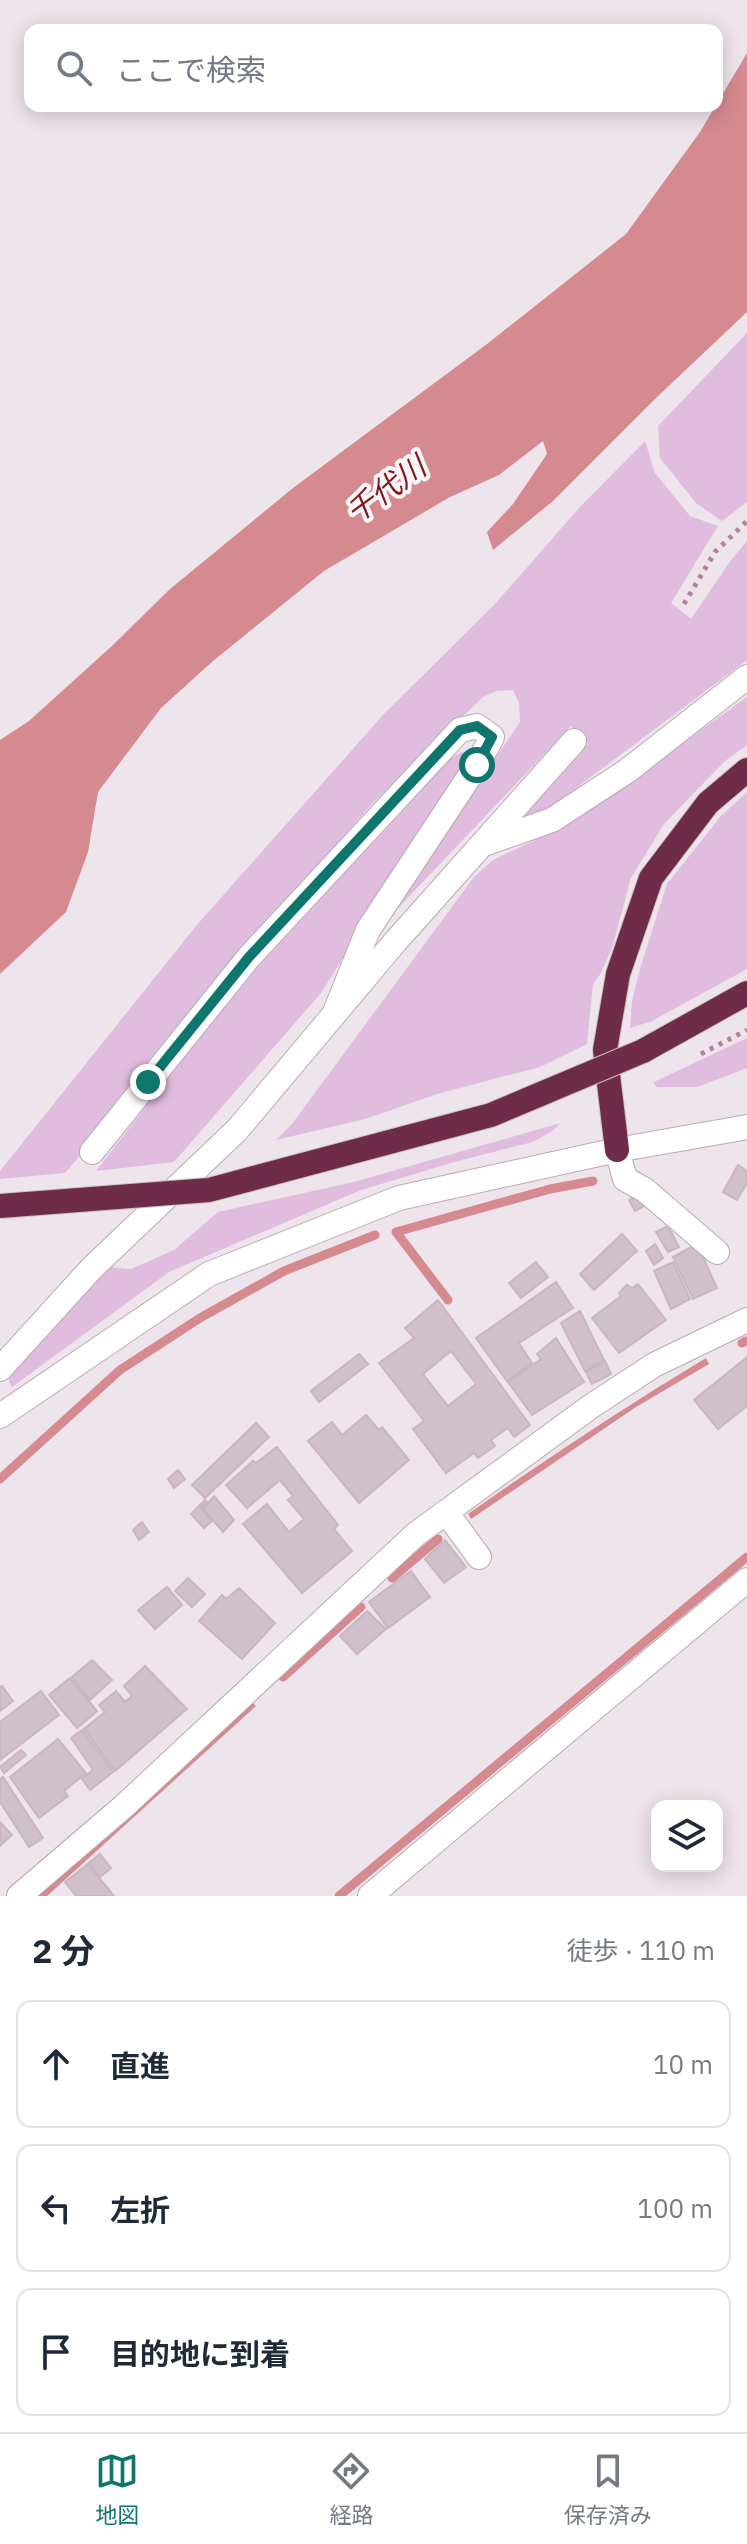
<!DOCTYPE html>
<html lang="ja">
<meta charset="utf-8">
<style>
:root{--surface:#fff;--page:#f6f6f7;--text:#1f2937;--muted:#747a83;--line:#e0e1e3;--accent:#0f766e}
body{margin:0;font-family:"IBM Plex Sans","Noto Sans JP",sans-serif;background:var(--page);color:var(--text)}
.controls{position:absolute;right:24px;bottom:24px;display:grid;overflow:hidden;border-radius:16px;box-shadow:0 4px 20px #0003}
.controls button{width:72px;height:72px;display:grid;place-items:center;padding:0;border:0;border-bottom:2px solid var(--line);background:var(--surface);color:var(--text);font:40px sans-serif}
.stop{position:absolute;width:24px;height:24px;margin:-18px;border:6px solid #0f766e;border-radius:50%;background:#fff}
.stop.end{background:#0f766e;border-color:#fff;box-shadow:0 2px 8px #0008}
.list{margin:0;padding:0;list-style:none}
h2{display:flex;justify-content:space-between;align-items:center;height:104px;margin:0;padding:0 32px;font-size:34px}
h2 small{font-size:26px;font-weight:400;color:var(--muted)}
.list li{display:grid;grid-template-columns:52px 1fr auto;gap:24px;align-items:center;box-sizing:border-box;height:128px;margin:0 16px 16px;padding:0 16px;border:2px solid var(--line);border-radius:16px}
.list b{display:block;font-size:30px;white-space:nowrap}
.list em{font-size:26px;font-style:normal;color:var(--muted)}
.icon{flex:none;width:44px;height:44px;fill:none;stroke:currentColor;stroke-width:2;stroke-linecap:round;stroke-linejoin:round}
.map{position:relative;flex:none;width:747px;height:1896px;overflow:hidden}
.search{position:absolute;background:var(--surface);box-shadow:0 4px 20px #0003;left:24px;right:24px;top:24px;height:88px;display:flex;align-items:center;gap:20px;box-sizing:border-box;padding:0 28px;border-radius:16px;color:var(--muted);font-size:30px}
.sheet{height:536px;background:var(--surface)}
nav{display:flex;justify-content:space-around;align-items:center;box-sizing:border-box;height:112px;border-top:2px solid var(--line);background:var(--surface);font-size:22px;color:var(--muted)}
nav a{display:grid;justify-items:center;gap:4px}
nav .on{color:var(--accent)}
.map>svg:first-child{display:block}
.green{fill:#e0bcde}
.water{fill:#d58a8f}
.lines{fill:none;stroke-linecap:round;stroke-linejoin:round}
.stream{stroke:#d58a8f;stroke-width:9}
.building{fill:#cfc0ca;stroke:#c8b6c1;stroke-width:2;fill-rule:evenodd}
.street-casing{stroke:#baaab3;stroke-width:26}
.secondary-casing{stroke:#c0a8b6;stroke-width:26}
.highway-casing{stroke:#cac1c5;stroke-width:26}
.path{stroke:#b3839d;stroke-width:5;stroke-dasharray:4 6;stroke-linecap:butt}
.street{stroke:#fff;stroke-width:24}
.secondary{stroke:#fff;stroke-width:24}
.highway{stroke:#6f2c48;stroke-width:24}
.highway-bridge-casing{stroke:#cac1c5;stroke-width:26;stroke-linecap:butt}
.highway-bridge{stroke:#6f2c48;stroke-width:24}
.route{stroke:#0f766e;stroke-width:10}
.labels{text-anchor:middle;stroke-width:8;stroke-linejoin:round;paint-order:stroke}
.water-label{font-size:30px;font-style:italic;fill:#80191e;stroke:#faf5f9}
</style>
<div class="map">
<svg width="747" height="1896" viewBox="0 0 747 1896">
<rect width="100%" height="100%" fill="#eee4eb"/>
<g class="green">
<path d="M747,333V502L722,521L696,503L660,458L658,426Z"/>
<path d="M645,441L655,473L690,516L718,526L671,603L691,619L731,560L747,541V660L551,807L518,819L588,744L571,726L382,925L520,722L519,703L513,690L496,691L483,697L372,804L208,991L92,1142L65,1173L0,1179V1171L196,926L383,715L495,604L579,508Z"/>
<path d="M747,697V745L725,761L664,824L631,878L612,948L601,973L593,984L587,1044L540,1067L437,1094L365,1119L276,1140L292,1124L474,877L493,860L533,841L619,789Z"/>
<path d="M462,752L467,753L469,759L321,993L174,1162L96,1171L245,978L405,800L451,758Z"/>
<path d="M747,792V969L652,1021L630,1028L632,1002L640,969L667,884L721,816Z"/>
<path d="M747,1038V1068L697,1087H656L654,1082Z"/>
<path d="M561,1123L551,1132L533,1142L458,1161L361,1190L169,1272L12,1387L9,1380L11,1372L107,1267L131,1269L174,1250L218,1212L354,1182Z"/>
</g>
<g class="water">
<path d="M747,53V312L656,398L553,501L493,550L487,532L513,504L547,454L543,441L499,475L450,497L324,571L213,661L161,708L98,792L88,852L66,912L0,974V740L29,721L113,645L170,589L293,488L487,344L626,234L700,132Z"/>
<path d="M706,1358L709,1364L636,1407L471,1519L468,1514C546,1459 625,1407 706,1358Z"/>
<path d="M251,1701L256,1706L47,1896H37Z"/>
</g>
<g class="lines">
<g class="stream">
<path d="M448,1300L396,1232L550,1189L593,1181"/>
<path d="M742,1343L746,1341"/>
<path d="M0,1479L120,1370L200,1318L284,1271L375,1235"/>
<path d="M392,1578L438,1539"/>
<path d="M283,1677L361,1607"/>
<path d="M339,1896L747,1557"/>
</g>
</g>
<g class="building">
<path d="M738,1165L747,1171V1183L737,1200L723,1192Z"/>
<path d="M642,1193L648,1204L635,1211L629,1200Z"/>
<path d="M668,1226L679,1247L668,1252L656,1232Z"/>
<path d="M622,1234L637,1251L594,1290L580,1274Z"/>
<path d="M655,1244L663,1258L654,1265L646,1251Z"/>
<path d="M697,1244L717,1288L693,1299L673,1257Z"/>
<path d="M536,1262L548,1277L521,1298L509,1283Z"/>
<path d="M673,1262L690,1299L671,1309L654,1271Z"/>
<path d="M556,1282L573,1308L519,1343L532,1363L507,1381L476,1338Z"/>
<path d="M638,1284L666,1320L619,1353L592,1318L621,1296L619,1293L627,1285L632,1288Z"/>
<path d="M438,1300L530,1425L514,1437L508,1428L491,1440L495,1446L478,1458L474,1453L446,1473L413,1429L424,1421L379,1363L414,1338L405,1328ZM451,1351L476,1384L448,1406L423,1374Z"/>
<path d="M580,1311L604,1360L585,1371L561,1323Z"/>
<path d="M556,1338L584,1382L532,1415L508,1382L541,1359L537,1354Z"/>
<path d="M359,1354L368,1364L319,1402L311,1391Z"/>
<path d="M747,1357V1406L718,1429L694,1400Z"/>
<path d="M605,1361L611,1374L592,1384L586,1372Z"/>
<path d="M366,1415L379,1430L382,1427L409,1460L359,1503L308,1441L332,1422L342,1435Z"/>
<path d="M256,1423L269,1437L205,1498L192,1485Z"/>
<path d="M277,1447L338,1525L334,1529L352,1551L302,1593L243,1524L267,1504L289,1532L304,1519L288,1500L293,1496L280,1480L247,1508L226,1485L253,1461L256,1463Z"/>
<path d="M178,1470L185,1479L174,1488L168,1479Z"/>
<path d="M214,1496L234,1520L223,1532L203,1509Z"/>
<path d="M205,1500L207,1502L201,1508L212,1521L204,1528L191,1514Z"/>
<path d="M142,1522L149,1532L139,1540L133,1530Z"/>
<path d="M445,1540L466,1567L444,1583L425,1559Z"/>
<path d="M411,1571L430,1597L388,1628L369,1602Z"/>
<path d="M188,1578L205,1594L192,1607L175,1591Z"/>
<path d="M167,1587L182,1605L155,1629L138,1610Z"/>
<path d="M239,1588L275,1623L242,1659L199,1621L222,1595L226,1599Z"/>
<path d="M367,1611L386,1629L357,1654L340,1636Z"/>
<path d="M92,1660L112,1680L90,1700L72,1677Z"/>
<path d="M145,1666L187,1709L115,1771L84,1729L105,1712L99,1705L116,1691L125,1702L132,1696L124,1686Z"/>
<path d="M70,1678L97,1711L77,1728L49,1695Z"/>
<path d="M2,1686L13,1701L0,1711V1687Z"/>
<path d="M41,1691L59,1715L0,1760V1722Z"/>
<path d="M82,1730L113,1772L90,1790L82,1779L93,1770L71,1738Z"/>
<path d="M58,1739L86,1773L64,1791L68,1796L39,1818L10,1777Z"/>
<path d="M21,1750L26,1755L4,1773L0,1767Z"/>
<path d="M3,1777L43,1838L29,1847L0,1802V1779Z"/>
<path d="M0,1822L12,1835L0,1846Z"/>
<path d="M100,1854L111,1868L100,1877L89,1863Z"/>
<path d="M88,1864L114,1896H76L65,1882Z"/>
</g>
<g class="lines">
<g class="street-casing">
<g id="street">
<path d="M484,844L552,820L627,771L747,677"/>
<path d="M617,1150L625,1179L645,1190L717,1252"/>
<path d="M92,1152L249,957L460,730L477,726L492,737L477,765L368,930L335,1012"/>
<path d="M0,1369L91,1269L237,1130L395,942L574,741"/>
<path d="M446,1512L479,1557"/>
<path d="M19,1896L123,1807L416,1534L590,1407L654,1365L747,1320"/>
<path d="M370,1896L747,1580"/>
</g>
</g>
<g class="secondary-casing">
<path id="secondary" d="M0,1416L209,1274L399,1198L617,1150L747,1127"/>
</g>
<g class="highway-casing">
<g id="highway">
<path d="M643,1051L747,993"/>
<path d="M617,1150L605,1050L618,974L651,878L708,803L747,770"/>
</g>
</g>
<g class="path">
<path d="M684,604L715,552L747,521"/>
<path d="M701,1054L747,1030"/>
</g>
<use href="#street" class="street"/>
<use href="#secondary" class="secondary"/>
<use href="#highway" class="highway"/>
<g class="highway-bridge-casing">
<path id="highway-bridge" d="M0,1206L209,1190L491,1115L643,1051"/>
</g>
<use href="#highway-bridge" class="highway-bridge"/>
</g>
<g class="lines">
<path class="route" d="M148,1082L249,957L460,730L477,726L492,737L477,765"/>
</g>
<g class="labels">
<g class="water-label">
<text transform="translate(386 490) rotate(-36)" y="10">千代川</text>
</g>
</g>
</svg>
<div class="controls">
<button><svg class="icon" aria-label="layers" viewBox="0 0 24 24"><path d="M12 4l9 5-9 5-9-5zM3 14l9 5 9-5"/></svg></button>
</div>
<div class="stop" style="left:477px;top:765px"></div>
<div class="stop end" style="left:148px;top:1082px"></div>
<div class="search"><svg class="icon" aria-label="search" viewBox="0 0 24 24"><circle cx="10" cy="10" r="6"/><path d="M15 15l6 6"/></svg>ここで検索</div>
</div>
<section class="sheet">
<h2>2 分<small>徒歩 · 110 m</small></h2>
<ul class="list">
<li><svg class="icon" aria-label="ahead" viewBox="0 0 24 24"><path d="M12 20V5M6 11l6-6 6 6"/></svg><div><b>直進</b></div><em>10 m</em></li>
<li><svg class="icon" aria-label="left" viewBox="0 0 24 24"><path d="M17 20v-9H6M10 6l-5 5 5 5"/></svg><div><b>左折</b></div><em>100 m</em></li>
<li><svg class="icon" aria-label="arrive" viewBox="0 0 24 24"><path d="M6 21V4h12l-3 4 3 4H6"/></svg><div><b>目的地に到着</b></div></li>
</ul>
</section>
<nav>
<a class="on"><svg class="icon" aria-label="map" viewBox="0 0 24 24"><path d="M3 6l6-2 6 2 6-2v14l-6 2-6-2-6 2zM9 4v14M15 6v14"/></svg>地図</a>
<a><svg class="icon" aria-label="directions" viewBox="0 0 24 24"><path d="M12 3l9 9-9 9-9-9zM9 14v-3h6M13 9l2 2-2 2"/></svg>経路</a>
<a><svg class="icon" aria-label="saved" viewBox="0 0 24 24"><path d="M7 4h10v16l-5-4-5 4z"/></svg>保存済み</a>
</nav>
